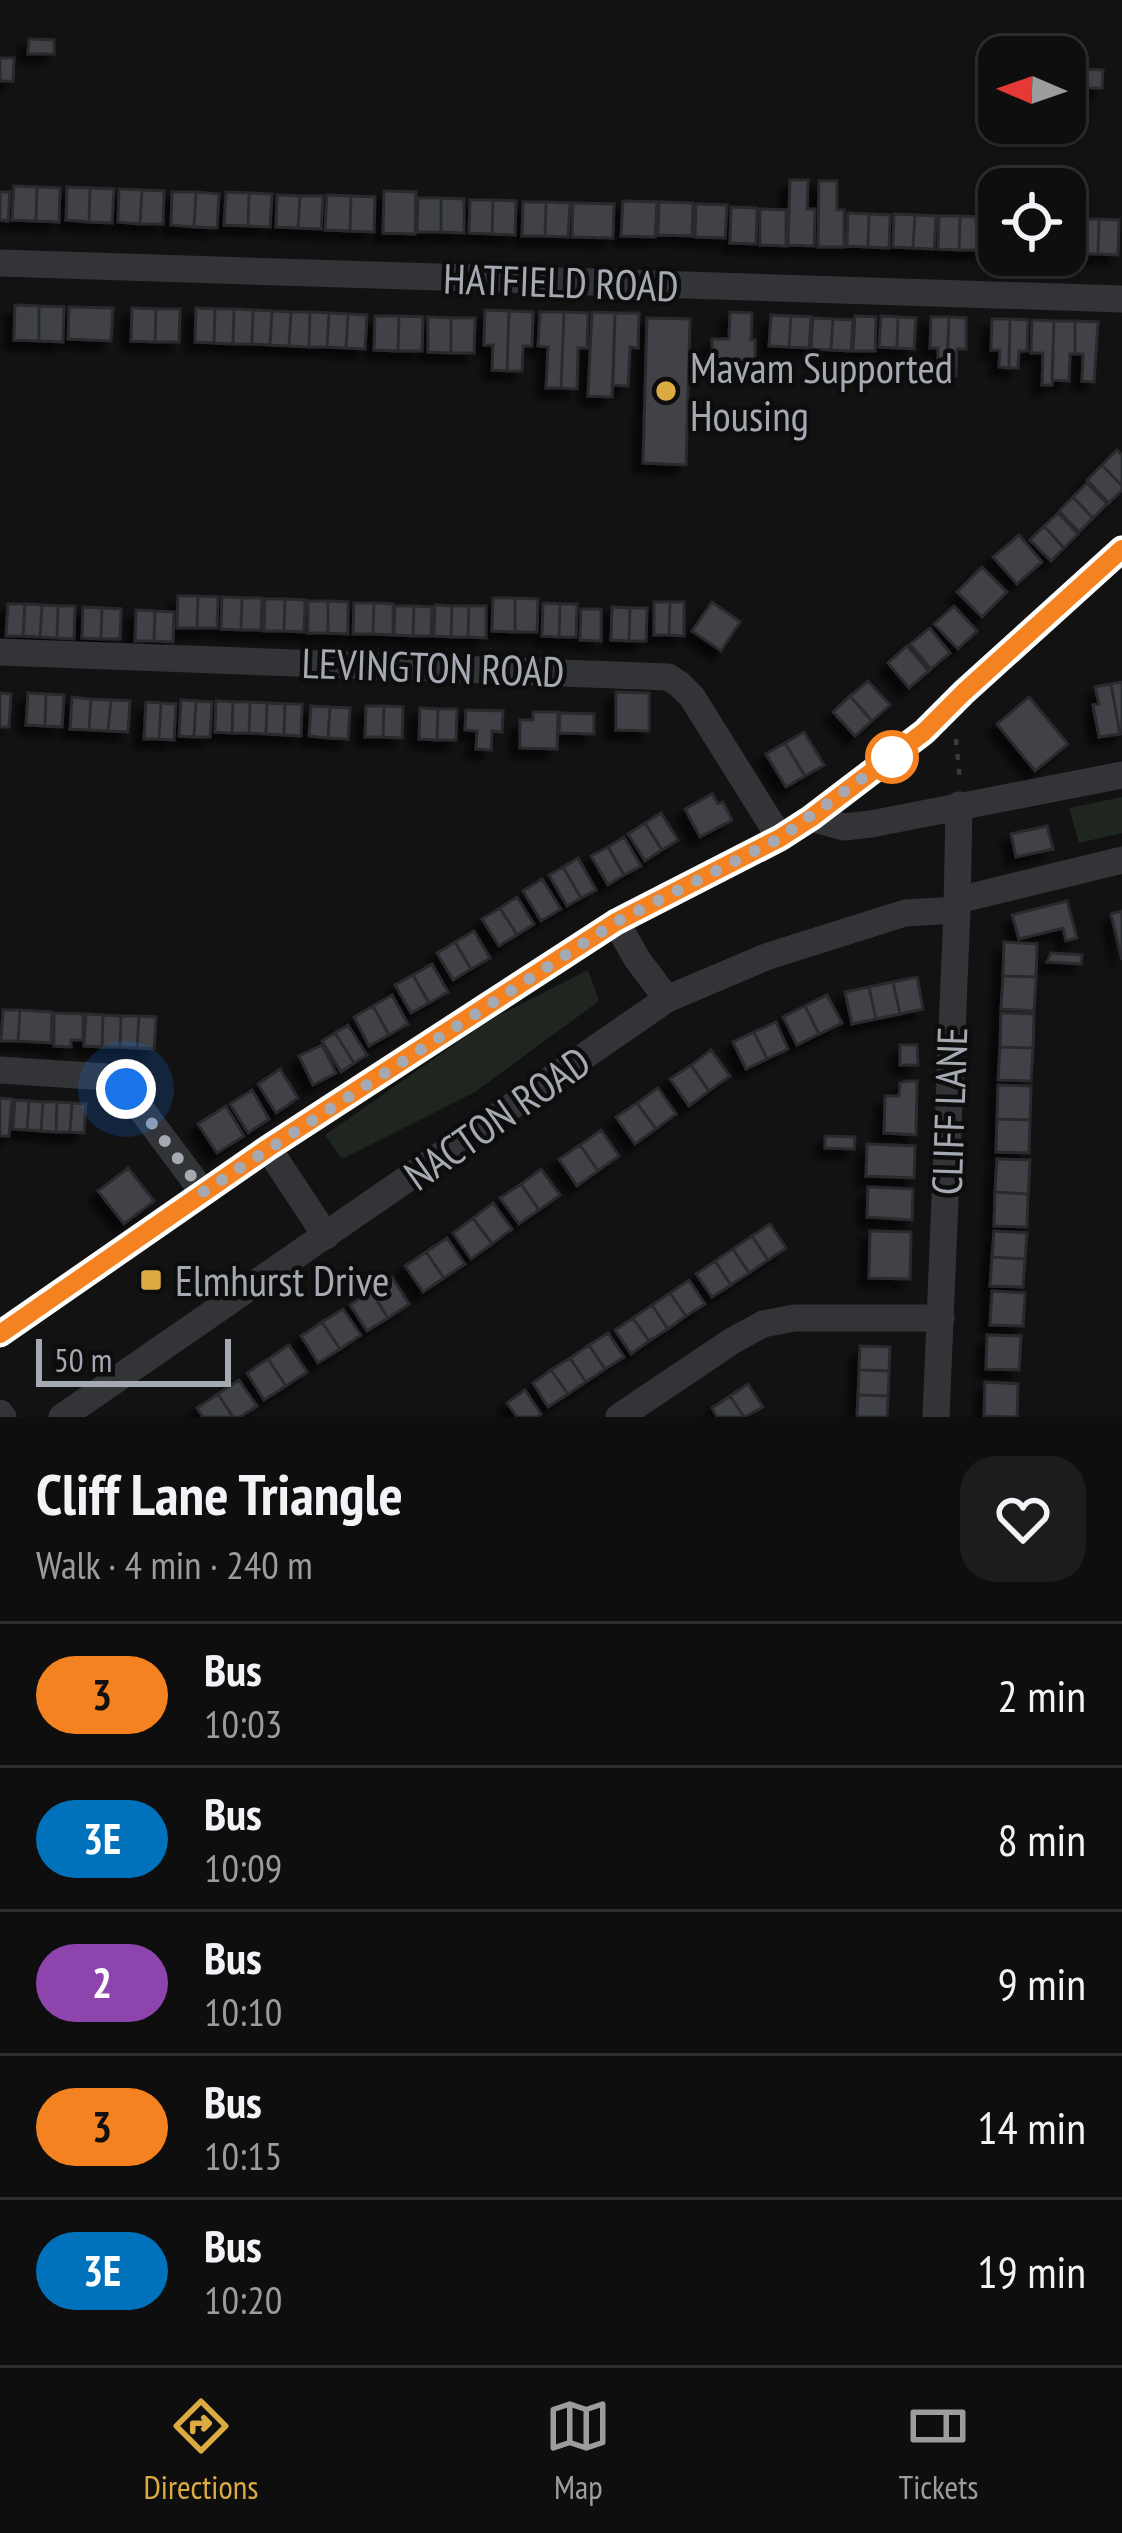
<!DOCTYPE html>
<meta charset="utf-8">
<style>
body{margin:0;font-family:"PT Sans Narrow",sans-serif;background:#1c1c1c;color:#f1f3f6;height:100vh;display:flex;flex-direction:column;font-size:45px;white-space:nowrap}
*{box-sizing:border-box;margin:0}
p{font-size:39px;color:#9b9c9e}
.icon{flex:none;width:66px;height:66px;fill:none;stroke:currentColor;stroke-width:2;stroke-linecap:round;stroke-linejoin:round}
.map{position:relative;height:1417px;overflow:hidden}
.drawer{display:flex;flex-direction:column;background:#0e0e0e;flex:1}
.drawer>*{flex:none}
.badge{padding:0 24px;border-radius:39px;font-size:42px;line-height:78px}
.needle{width:78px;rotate:272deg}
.buttons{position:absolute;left:978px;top:36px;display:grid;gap:24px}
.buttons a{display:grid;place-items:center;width:108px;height:108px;border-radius:24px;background:#0e0e0e;box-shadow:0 3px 9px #0004,0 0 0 3px #2e2e2e;font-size:60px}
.scale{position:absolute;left:36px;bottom:30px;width:195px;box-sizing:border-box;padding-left:12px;border:6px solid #a5a9b2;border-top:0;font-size:33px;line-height:42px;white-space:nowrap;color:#a5a9b2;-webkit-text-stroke:9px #0d0d0e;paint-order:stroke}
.you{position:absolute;width:60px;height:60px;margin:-30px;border:9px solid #fff;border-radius:50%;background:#1a73e8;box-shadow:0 0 0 18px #1a73e833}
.map>.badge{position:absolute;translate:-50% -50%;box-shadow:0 0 0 6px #fff}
.round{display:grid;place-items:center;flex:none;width:126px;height:126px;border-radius:36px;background:#1c1c1c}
.overview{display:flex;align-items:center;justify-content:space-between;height:204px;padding:0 36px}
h1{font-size:57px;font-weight:700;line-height:90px}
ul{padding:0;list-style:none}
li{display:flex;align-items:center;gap:36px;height:144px;padding:0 36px;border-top:3px solid #2e2e2e}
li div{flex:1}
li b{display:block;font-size:45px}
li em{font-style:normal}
li .badge{min-width:132px;font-weight:700;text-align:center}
.tab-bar{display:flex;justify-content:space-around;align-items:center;height:168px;border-top:3px solid #2e2e2e;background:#0e0e0e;font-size:33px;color:#9b9c9e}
.tab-bar a{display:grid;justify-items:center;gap:6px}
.tab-bar .selected{color:#dbab42}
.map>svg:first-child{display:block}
.green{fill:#1f251f}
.building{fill:#414246;stroke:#2c2c2f;stroke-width:3;filter:url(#shadow)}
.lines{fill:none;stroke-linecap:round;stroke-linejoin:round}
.path{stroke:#393b3e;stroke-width:4.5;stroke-dasharray:6 9;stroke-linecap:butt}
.minor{stroke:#333437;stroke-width:27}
.line-casing{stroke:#fff;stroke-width:27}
.line{stroke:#f58220;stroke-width:18}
.walk{stroke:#a5a9b2;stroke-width:12;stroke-dasharray:0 21.6}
.poi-dot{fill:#dbab42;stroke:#0d0d0e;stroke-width:4.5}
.stop-dot{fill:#fff;stroke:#f58220;stroke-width:6}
.labels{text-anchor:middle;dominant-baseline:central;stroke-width:9;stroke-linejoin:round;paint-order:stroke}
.street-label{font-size:42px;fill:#a5a9b2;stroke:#0d0d0e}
.poi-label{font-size:42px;fill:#a5a9b2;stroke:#0d0d0e;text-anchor:start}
</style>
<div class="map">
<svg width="1122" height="1417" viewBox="0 0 1122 1417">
<defs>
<filter id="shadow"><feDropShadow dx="-9" dy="9" stdDeviation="3" flood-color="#0009"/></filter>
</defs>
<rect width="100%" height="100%" fill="#121213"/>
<path class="green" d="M1122,797V833L1079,843L1069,808Z
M588,970L599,1001L475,1092L342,1159L325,1135L488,1021Z"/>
<path class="building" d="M29,39L54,40V54H28Z
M0,58H14L13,81H0Z
M1082,69L1103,70L1102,88H1081Z
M790,180H808L807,209H815L814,246L788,245Z
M819,181H837V210H844V247H818Z
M14,186L37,187L36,221L12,220Z
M37,187L60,188L59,222L36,221Z
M67,187L90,188L89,222L66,220Z
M90,188L114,189L112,223L89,222Z
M119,189L142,190L140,224L118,222Z
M142,190L164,191L163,224H140Z
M384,191L416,192L415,234L383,233Z
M0,192H10L8,221L0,220Z
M172,192H196L194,227L171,225Z
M196,192L219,194L217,228L194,227Z
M226,192L249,193L248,226L224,225Z
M249,193L272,194L270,227L248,226Z
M277,195L300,196L298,228L276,227Z
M327,195L351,196L350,231L325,230Z
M300,196H323L321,229L298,228Z
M351,196L375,197L374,232L350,231Z
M418,198H441V232H417Z
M441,198L464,199V233L441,232Z
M470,200H493L492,234L469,233Z
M493,200L516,201L515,235L492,234Z
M623,201L657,202L655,237L621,236Z
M523,202H546L545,236H522Z
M546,202L570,203L568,237L545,236Z
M659,202L693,203L692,236L658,235Z
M573,203L614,204L613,238L572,237Z
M696,204L727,205L725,238L695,237Z
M731,207L757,208L756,244L730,243Z
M760,209L786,210V246L760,245Z
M848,213L869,214L868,247L847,246Z
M869,214L890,215L889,248L868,247Z
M894,214L915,215L913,248L893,247Z
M915,215L936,216L934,249L913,248Z
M939,216H960L959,250L938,249Z
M960,216L980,217L979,250H959Z
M984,217L999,218V251L983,250Z
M1079,219H1099L1098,254H1078Z
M1099,219L1119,220L1118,255L1098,254Z
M1065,220L1075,221L1073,254L1065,253Z
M15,305L39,306V341L14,340Z
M39,306L64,307L63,342L39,341Z
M69,307L113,308L111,341L68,339Z
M132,308L156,309L155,342L131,341Z
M196,308L215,309L214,343L195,342Z
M156,309H180L179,342H155Z
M215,309H234L233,344L214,343Z
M234,309L253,310L252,344H233Z
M253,310L272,311L270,345L252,344Z
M485,310L509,311L507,371L492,370L493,345H484Z
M272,311L291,312L289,346L270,345Z
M509,311L533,312L532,346H523L522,371H507Z
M291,312H310L309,347L289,346Z
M310,312L329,313L327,347H309Z
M540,312H564L561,388H546L548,347L538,346Z
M564,312L588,313L587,348H578L577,389L561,388Z
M592,312L615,313L612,397L588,396Z
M730,312L752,313L751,340H755V363L732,362V368L712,367V339H729Z
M329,313L348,314L346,348L327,347Z
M615,313H639L638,348L630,347L628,386L613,385Z
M348,314L367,315L365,349L346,348Z
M771,315L791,316L789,347L769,346Z
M375,316H399L398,351L374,350Z
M399,316L423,317L422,351H398Z
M791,316L811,317L809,348L789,347Z
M855,316L876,317L875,351H853Z
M881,316L898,317L897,348L879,347Z
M428,317L451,318V353L428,352Z
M898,317L916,318L914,349L897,348Z
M931,317H949L947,366L938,365V348H930Z
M949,317L966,318V349H957L956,376L947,375Z
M451,318H475L474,353H451Z
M647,318L690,319L686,465L643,463Z
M813,318L833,319L831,350L811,349Z
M833,319L853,320L851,351L831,350Z
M992,319H1010L1009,368L999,367L1000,350H991Z
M1010,319L1028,320L1027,351H1019L1018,368H1009Z
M1032,320L1054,321L1052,385H1042L1043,353H1031Z
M1054,321H1075V354H1070L1069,381L1052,380Z
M1075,321L1098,322L1094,382L1082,381L1083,354H1075Z
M1117,450L1122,455V486L1102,465Z
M1102,465L1122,486V490L1109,503L1087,480Z
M1087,483L1107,504L1093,518L1073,497Z
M1073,497L1093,518L1079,532L1059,511Z
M1058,513L1078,534L1064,548L1044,526Z
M1044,526L1064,548L1051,561L1030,540Z
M1019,535L1042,562L1017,584L993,557Z
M982,567L1007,592L982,617L957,592Z
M178,596H198L197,628H177Z
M198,596L218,597L217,628H197Z
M222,597L242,598L241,630L221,629Z
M242,598H262L261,630H241Z
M493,598H515V632L492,631Z
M515,598L538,599L537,632H515Z
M265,599H285L284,631H264Z
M285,599L305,600L304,632L284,631Z
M308,601H328V633H308Z
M328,601L348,602V634L328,633Z
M654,602H670L669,635H654Z
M670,602H684V636L669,635Z
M712,602L740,622L721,651L692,631Z
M354,603H374L373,634H353Z
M374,603L393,604V635L373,634Z
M543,603L560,604L559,637L542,636Z
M8,604H25L23,636H6Z
M25,604L42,605L40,637L23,636Z
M560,604H577L576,637H559Z
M42,605L58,606L57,638L40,637Z
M435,605L452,606L451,637L434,636Z
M58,606H75L74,639L57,638Z
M395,606H414L413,636L394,635Z
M414,606L432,607L431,636H413Z
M452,606H469L468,637H451Z
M469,606H486V638L468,637Z
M954,606L977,631L958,649L934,624Z
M83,607L102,608L101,639L82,638Z
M612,607L630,608L629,641L611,640Z
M102,608L121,609L120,639H101Z
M630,608H647L646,641H629Z
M581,609H601V641L580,640Z
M136,610L155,611L154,641H135Z
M155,611L174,612L173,642L154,641Z
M930,628L950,653L931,669L910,644Z
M907,646L929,671L909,688L888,663Z
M868,681L890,705L872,721L850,696Z
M1122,682V733L1120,734L1111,684Z
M1111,684L1120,734L1099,737L1093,705L1099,704L1095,687Z
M616,692L649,693V731L616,730Z
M0,693L11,694L9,727H0Z
M28,693L46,694L45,726L26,725Z
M46,694L64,695L62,727L45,726Z
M850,696L872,721L855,736L833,712Z
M72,697L91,699L89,730L70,729Z
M1029,697L1068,744L1035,771L997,724Z
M91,699L111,700L108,731L89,730Z
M111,700L130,701L128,732L108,731Z
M181,700L196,701L194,737L179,736Z
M196,701L212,702L210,737H194Z
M216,701L233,702L232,733L215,732Z
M146,702L161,703L159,739H144Z
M233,702H250L249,733H232Z
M250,702L267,703L266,734L249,733Z
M161,703L176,704L174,740L159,739Z
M267,703L285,704L284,735L266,734Z
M285,704H302L301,736L284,735Z
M311,706L330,707L328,738L309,736Z
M366,706H384L383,737H365Z
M384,706L403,707L402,738L383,737Z
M330,707L350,708L348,739L328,738Z
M420,708L438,709L437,740L419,739Z
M438,709H457L456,740H437Z
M466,710L503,711L502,732L492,731L491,750L476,749L477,731L465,730Z
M533,712H558L557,749L520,748V720H533Z
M560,713L594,714V734L559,733Z
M804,732L824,765L805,776L785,743Z
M785,743L805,776L786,787L766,754Z
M712,794L718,804L723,802L732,820L700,837L685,809Z
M661,813L678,840L662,850L645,823Z
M645,823L662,850L645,861L628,834Z
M1047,826L1053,849L1016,857L1011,834Z
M624,837L641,866L624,875L608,847Z
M608,847L624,875L608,885L591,856Z
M578,858L596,890L581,898L563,867Z
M563,867L581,898L567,906L549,875Z
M542,879L561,909L541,921L523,891Z
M517,897L534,924L517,935L500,908Z
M1067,901L1077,938L1066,941L1063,928L1019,939L1012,915Z
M500,908L517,935L499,946L482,919Z
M1122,911V960L1111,914Z
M474,931L490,958L471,969L455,942Z
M455,942L471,969L453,980L437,953Z
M1004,942L1037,944L1036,977L1003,976Z
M1051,953L1082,955L1081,964L1047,962Z
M432,964L448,992L429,1003L413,975Z
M413,975L429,1003L411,1013L395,985Z
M1003,976L1036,977L1034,1011L1001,1009Z
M917,977L923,1009L900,1014L893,982Z
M893,982L900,1014L876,1019L869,987Z
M869,987L876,1019L852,1024L845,992Z
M392,995L408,1024L389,1035L373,1006Z
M827,995L842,1023L819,1034L805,1006Z
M373,1006L389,1035L369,1046L354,1017Z
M805,1006L819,1034L797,1045L783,1017Z
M3,1010H20L18,1041H1Z
M20,1010L52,1012L51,1043L18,1041Z
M54,1013L83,1014V1040H71V1047L54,1046Z
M1001,1013L1034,1014L1033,1048L1000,1047Z
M86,1014L103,1015L102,1047L84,1046Z
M103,1015L121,1016L120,1047H102Z
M121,1016H139L137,1048L120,1047Z
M139,1016L156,1017L154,1049L137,1048Z
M776,1022L788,1049L767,1059L754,1032Z
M348,1025L367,1055L354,1063L335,1033Z
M754,1032L767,1059L746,1069L733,1042Z
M335,1033L354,1063L341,1072L322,1041Z
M322,1045L336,1073L313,1085L299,1056Z
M900,1045H917L918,1065H900Z
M1000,1047L1033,1048L1031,1081L998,1080Z
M711,1050L730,1076L709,1091L691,1065Z
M691,1065L709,1091L689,1106L670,1079Z
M280,1069L298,1098L276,1113L258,1084Z
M907,1081H917L916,1135L884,1133L885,1096H899L900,1083Z
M998,1085L1031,1086L1030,1120L997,1119Z
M658,1088L676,1114L656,1129L637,1103Z
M252,1090L269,1119L248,1133L230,1104Z
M0,1098L12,1099L9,1136H0Z
M15,1100L29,1101L27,1130L13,1129Z
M29,1101L43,1102L41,1131L27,1130Z
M43,1102H57L56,1132L41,1131Z
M57,1102L72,1103L70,1132H56Z
M72,1103L86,1104L84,1133L70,1132Z
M637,1103L656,1129L635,1144L616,1117Z
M226,1106L244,1136L217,1153L198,1124Z
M997,1119L1030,1120L1029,1153L996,1152Z
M601,1130L619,1156L598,1171L580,1145Z
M825,1136L855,1137L854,1149L825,1148Z
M867,1144L915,1146L914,1178L866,1176Z
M580,1145L598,1171L577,1186L559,1159Z
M997,1159L1030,1160L1028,1194L995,1192Z
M128,1168L154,1201L124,1224L98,1191Z
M541,1169L560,1195L539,1210L521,1184Z
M521,1184L539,1210L519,1224L500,1198Z
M868,1187L913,1189L912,1220L867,1217Z
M995,1192L1028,1194L1027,1227L994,1226Z
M493,1203L512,1229L492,1244L473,1218Z
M473,1218L492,1244L471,1259L453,1233Z
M770,1224L786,1248L768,1260L752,1236Z
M870,1231L911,1232L910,1279L869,1278Z
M994,1231L1027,1233L1025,1259L992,1257Z
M752,1236L768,1260L749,1273L733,1249Z
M447,1238L465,1264L444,1278L426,1252Z
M733,1249L749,1273L731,1285L715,1261Z
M426,1252L444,1278L423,1292L405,1266Z
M992,1257L1025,1259L1023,1287L990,1286Z
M715,1261L731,1285L712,1297L696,1274Z
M392,1277L409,1304L388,1318L371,1291Z
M689,1280L705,1304L686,1316L670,1293Z
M371,1291L388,1318L367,1331L350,1305Z
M992,1291L1025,1293L1023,1326L990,1325Z
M670,1293L686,1316L668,1329L652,1305Z
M652,1305L668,1329L649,1341L633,1318Z
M343,1309L361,1335L340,1349L322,1322Z
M633,1318L649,1341L631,1354L615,1330Z
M322,1322L340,1349L318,1363L301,1336Z
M608,1333L624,1357L605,1369L589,1345Z
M987,1335L1021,1336L1019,1370L986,1369Z
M289,1345L307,1372L286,1386L268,1359Z
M589,1345L605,1369L586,1382L570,1358Z
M860,1346L890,1347L889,1371L859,1370Z
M570,1358L586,1382L568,1394L551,1370Z
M268,1359L286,1386L264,1400L247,1373Z
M551,1370L568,1394L548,1407L533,1383Z
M859,1370L889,1371L888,1396L858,1395Z
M239,1380L257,1406L240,1417H233L218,1394Z
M985,1382L1018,1384L1017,1417L984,1416Z
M748,1384L763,1407L744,1417L730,1396Z
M525,1390L541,1414L537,1417H517L507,1403Z
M218,1394L233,1417H203L197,1408Z
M858,1395L888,1396L887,1417H857Z
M730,1396L744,1417H717L712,1408Z"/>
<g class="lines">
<path class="path" d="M956,739L960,781"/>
<path class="minor" d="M0,263L1122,299
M0,652L668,677L679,684L692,697L780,838
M811,818L844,827L871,824L1122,775
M958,900L1122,860
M616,922L637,959L667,999
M0,1070L106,1077L126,1089L203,1192
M268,1148L326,1236
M0,1334L268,1148L616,922L780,838L811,818L924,732L964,692L1122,549
M0,1413L3,1417
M62,1417L667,999L766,957L905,913L957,910
M619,1417L732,1341L763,1324L794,1318H941
M936,1417L957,910L959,805"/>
</g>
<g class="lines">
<defs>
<path id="line" d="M0,1334L268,1148L616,922L780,838L811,818L924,732L964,692L1122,549"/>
</defs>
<use href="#line" class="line-casing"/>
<use href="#line" class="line"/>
<path class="walk" d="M126,1089L203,1192L616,922L780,838L892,757"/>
</g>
<g class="poi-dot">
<circle cx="666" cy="391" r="12"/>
<rect x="139" y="1268" width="24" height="24" rx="6"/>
</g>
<circle class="stop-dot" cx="892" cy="757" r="24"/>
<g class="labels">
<g class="street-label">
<text transform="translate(561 282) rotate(2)">HATFIELD ROAD</text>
<text transform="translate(433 667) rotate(2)">LEVINGTON ROAD</text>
<text transform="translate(949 1111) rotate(-88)">CLIFF LANE</text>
<text transform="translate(497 1118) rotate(-35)">NACTON ROAD</text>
</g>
<g class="poi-label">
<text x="690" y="367">Mavam Supported<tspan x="690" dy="48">Housing</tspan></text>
<text x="175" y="1280">Elmhurst Drive</text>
</g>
</g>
</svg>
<div class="buttons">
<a><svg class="needle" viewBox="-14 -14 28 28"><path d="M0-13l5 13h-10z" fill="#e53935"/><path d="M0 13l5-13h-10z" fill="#9b9c9e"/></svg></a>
<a><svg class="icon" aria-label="locate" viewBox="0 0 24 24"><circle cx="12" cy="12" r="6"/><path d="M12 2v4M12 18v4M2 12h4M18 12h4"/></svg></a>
</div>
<div class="scale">50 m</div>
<div class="you" style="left:126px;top:1089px"></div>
</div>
<section class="drawer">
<div class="overview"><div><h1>Cliff Lane Triangle</h1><p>Walk · 4 min · 240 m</p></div><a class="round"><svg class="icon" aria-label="heart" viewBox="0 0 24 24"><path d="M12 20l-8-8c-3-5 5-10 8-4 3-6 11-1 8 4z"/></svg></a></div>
<ul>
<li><span class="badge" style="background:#f58220;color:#111">3</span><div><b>Bus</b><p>10:03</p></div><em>2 min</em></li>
<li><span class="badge" style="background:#0072bc;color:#fff">3E</span><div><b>Bus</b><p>10:09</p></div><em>8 min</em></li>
<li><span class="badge" style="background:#8e44ad;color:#fff">2</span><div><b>Bus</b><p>10:10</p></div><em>9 min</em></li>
<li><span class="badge" style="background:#f58220;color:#111">3</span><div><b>Bus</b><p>10:15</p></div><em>14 min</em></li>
<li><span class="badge" style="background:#0072bc;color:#fff">3E</span><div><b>Bus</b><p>10:20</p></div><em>19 min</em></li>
</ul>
</section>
<nav class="tab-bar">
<a class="selected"><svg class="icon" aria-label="directions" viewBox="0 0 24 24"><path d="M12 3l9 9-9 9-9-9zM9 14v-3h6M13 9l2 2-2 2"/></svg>Directions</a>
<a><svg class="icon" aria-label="map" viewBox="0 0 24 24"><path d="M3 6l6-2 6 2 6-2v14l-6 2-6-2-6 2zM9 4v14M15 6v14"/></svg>Map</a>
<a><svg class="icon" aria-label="tickets" viewBox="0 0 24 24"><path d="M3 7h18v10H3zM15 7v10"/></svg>Tickets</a>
</nav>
